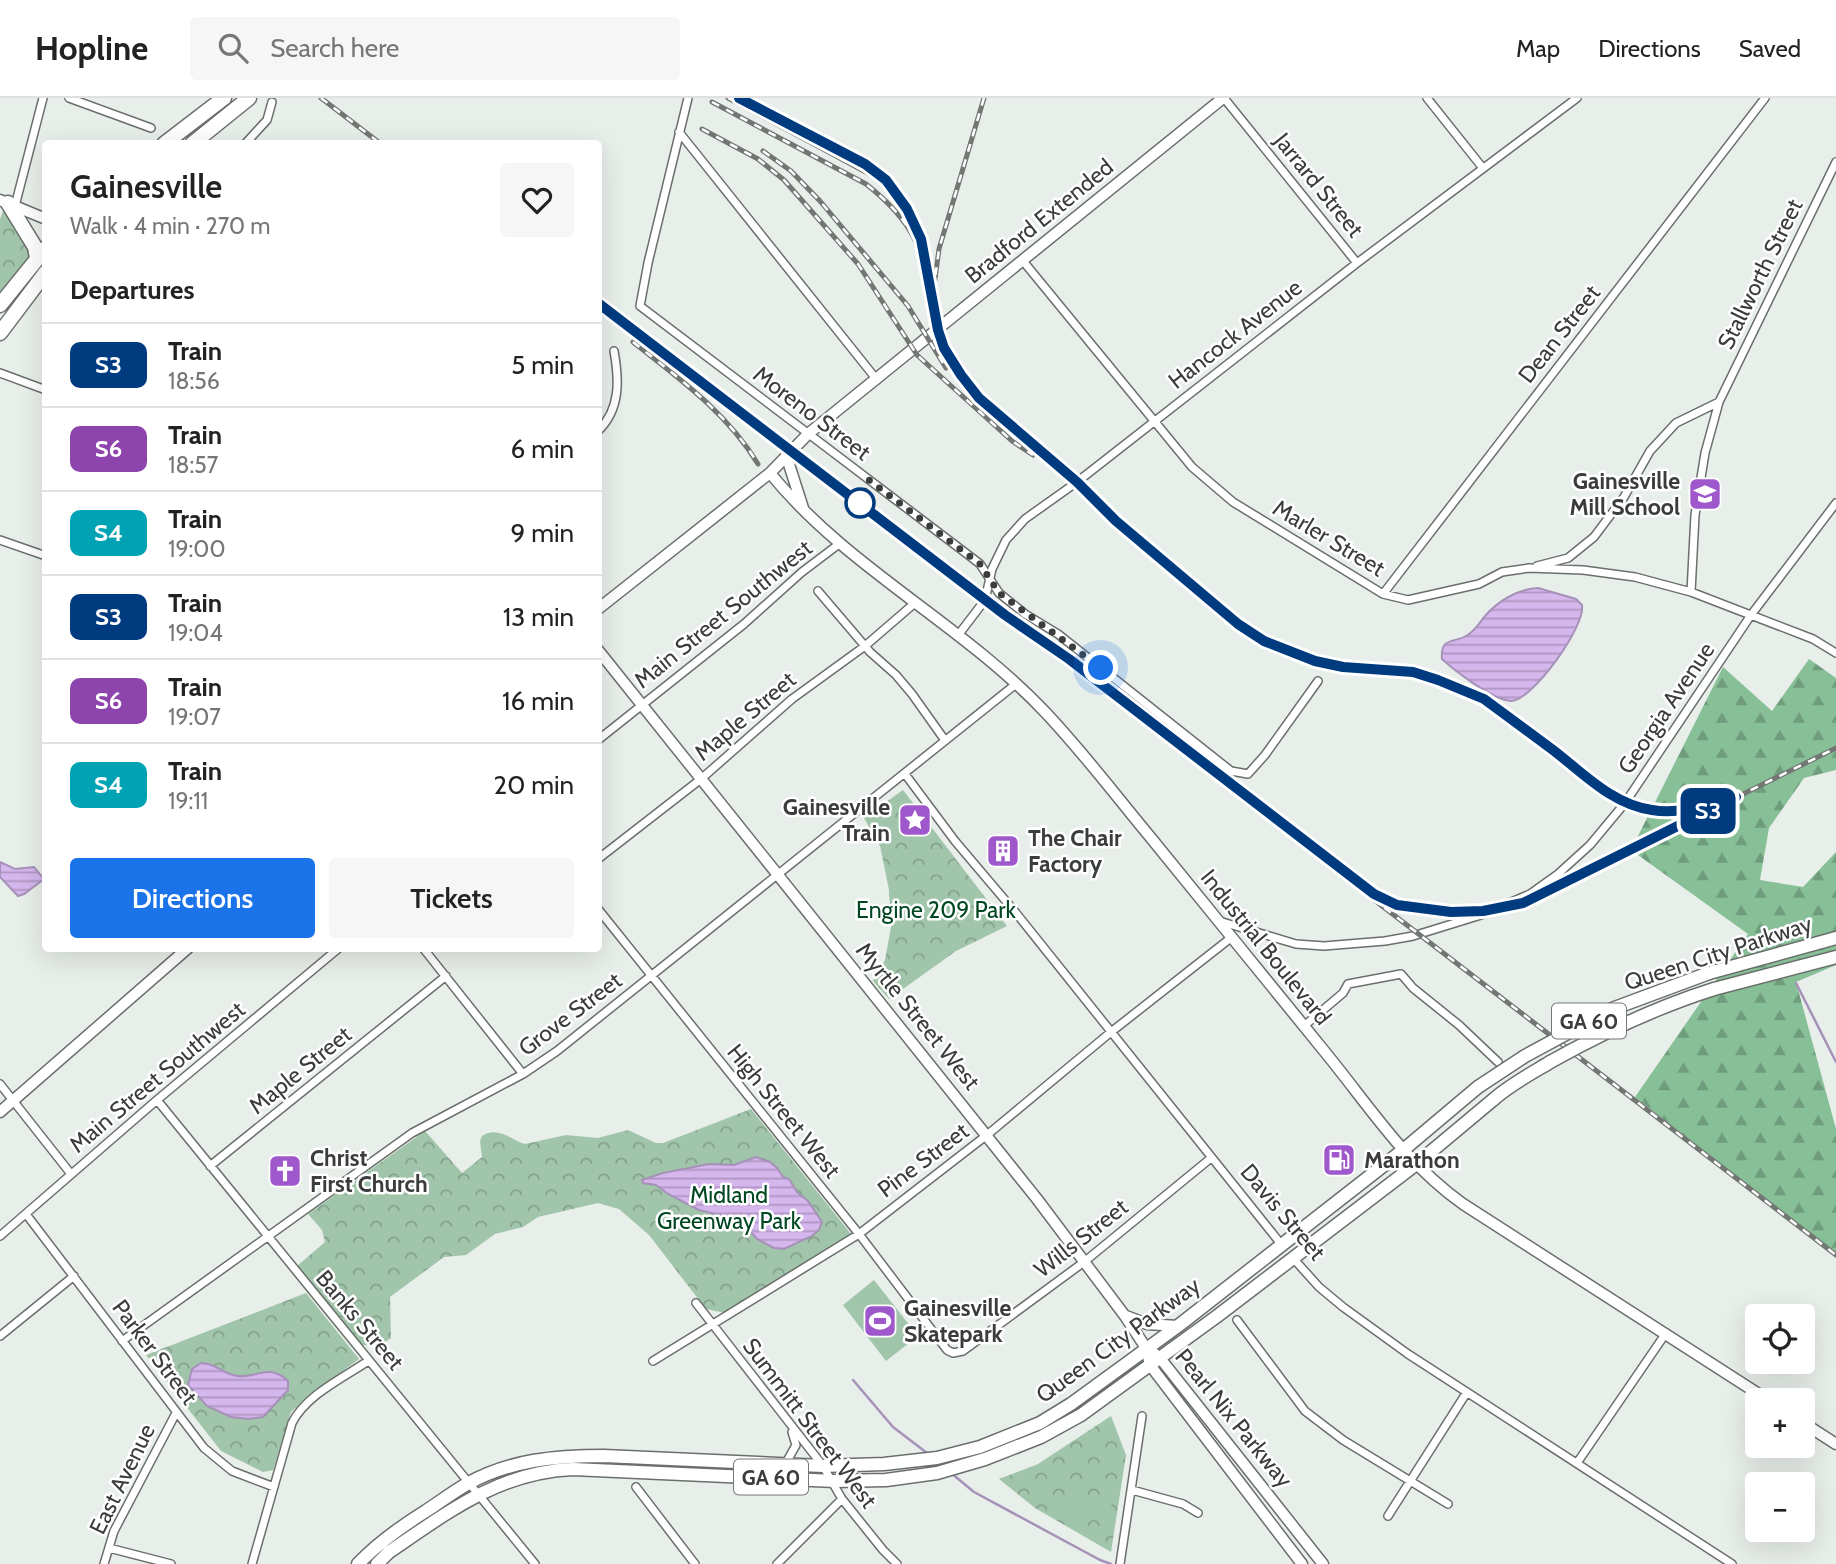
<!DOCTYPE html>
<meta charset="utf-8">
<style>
body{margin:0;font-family:Cabin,sans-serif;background:#f6f6f6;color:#222;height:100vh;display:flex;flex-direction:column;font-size:26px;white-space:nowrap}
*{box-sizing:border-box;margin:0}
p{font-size:23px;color:#767676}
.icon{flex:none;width:38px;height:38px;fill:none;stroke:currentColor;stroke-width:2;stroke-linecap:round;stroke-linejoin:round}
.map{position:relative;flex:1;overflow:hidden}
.drawer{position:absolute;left:42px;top:42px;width:560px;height:812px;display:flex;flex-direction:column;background:#fff;border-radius:7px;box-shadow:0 7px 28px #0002}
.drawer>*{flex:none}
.badge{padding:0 14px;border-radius:10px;font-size:24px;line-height:46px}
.tools{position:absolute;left:1745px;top:1206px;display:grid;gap:14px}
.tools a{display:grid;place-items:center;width:70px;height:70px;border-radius:7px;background:#fff;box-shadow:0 7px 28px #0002;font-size:35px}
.you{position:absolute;width:35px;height:35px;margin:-18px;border:5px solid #fff;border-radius:50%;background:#1a73e8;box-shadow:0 0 0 10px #1a73e833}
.map>.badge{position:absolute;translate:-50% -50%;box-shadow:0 0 0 4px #fff}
h2{padding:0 28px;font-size:26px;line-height:63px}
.round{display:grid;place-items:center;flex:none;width:74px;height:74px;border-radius:7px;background:#f6f6f6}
.summary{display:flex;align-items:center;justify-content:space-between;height:119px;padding:0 28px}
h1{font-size:33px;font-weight:600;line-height:52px}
.primary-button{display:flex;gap:14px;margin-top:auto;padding:14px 28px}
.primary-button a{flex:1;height:80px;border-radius:7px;background:#1a73e8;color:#fff;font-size:28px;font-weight:600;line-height:80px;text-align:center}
.primary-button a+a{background:#f6f6f6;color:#222}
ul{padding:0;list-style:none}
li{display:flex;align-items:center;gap:21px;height:84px;padding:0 28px;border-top:2px solid #e0e0e0}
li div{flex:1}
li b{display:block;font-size:26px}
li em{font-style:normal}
li .badge{min-width:77px;font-weight:700;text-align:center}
header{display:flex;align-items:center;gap:42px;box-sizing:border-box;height:98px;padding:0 35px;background:#fff;border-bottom:2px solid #e0e0e0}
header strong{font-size:33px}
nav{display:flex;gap:38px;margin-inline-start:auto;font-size:24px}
.search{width:490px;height:63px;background:#f6f6f6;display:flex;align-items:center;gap:18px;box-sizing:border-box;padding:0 24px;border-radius:7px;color:#767676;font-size:26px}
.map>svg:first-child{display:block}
.forest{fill:url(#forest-firs)}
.park{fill:url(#park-crowns)}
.pitch{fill:#a1c5aa}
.water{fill:url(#water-rules);stroke:#a692b8;stroke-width:2}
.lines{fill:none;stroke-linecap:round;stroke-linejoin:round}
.stream{stroke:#a692b8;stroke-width:2.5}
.street-casing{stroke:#6a6f6b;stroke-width:10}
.secondary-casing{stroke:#6a6f6b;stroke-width:13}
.primary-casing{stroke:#6a6f6b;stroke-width:15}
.highway-casing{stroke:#6a6f6b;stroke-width:17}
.street{stroke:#fff;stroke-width:7}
.secondary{stroke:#fff;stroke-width:10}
.primary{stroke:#fff;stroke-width:12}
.highway{stroke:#fff;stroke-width:14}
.rail-casing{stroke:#737774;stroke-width:5}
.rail{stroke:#fff;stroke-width:2.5;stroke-dasharray:8;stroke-linecap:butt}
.primary-bridge-casing{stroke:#6a6f6b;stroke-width:15;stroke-linecap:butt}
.primary-bridge{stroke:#fff;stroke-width:12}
.line-casing{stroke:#fff;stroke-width:16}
.line{stroke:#003b80;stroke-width:10}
.walk{stroke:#3a3d3b;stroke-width:7;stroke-dasharray:0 12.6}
.stop-dot{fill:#fff;stroke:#003b80;stroke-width:3.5}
.labels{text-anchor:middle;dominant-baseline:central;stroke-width:5;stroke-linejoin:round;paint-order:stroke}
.shield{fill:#fff;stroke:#757776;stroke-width:2}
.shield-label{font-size:21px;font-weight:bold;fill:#3a3d3b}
.street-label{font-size:23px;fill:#3a3d3b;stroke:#fff}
.poi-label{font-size:23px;font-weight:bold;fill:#3a3d3b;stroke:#fff;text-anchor:start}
.park-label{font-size:23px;fill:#004722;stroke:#fff}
</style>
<header>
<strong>Hopline</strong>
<div class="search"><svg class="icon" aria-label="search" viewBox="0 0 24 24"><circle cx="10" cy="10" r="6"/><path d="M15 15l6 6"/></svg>Search here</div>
<nav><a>Map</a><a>Directions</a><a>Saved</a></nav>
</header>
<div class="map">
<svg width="1836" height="1466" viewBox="0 0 1836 1466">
<defs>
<pattern id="forest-firs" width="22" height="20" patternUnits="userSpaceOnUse" patternTransform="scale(1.75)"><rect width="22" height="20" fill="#87bf97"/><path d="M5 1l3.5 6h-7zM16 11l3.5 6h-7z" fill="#6f9c7c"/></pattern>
<pattern id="park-crowns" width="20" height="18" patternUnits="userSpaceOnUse" patternTransform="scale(1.75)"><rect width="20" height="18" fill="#a1c5aa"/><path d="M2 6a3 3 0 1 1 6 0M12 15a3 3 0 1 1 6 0" fill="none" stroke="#84a18c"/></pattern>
<pattern id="water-rules" width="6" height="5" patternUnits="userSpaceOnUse" patternTransform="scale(1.75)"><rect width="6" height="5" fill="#d5b6ed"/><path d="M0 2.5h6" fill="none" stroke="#ae95c1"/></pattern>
</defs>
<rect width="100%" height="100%" fill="#e8eee9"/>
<path class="forest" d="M1809,561L1836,580V672L1804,680L1769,730L1760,782L1803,789L1836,754V867L1796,884L1836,1031V1157L1635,999L1748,836L1631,752L1723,569L1772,613Z"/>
<path class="park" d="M3,113H6L29,145L31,158L0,200V121Z
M903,692L1007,828L956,853L889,901L873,883L885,862L891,829L889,792L880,748L864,720Z
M751,1011L851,1136L725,1215L706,1211L649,1137L619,1111L598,1105L538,1119L523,1129L495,1136L466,1157L444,1159L390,1199L391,1240L379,1248L362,1247L297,1168L325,1144L322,1132L308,1116L425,1033L462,1075L482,1059L480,1043L482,1038C498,1028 510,1041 525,1046L566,1037L598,1040L628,1032L656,1045H663Z
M306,1195L359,1261L304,1302L291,1314L273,1372L263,1374L221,1353L146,1257Z
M1111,1318L1126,1357L1111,1454L1035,1410L999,1381L1038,1366Z"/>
<path class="pitch" d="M874,1182L918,1238L886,1263L843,1207Z
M1072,1394L1112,1403L1109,1424L1069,1417Z"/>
<path class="water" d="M1538,490L1576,501L1582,507C1586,528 1532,603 1511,603C1493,602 1455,573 1442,561C1440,539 1454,545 1466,538C1474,534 1480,524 1485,518C1498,503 1518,491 1538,490Z
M0,764L15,771L34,769L44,781L24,796L18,798L0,779Z
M756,1059L770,1064L777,1070L783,1079L789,1081L797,1094L808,1103L822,1124L819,1132L812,1138L784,1151L774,1150L757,1141L740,1122L699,1112L668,1096L656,1087L643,1085L642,1082L663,1075L709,1066L734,1067Z
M201,1265C215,1265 221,1274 233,1277C255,1283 267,1263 288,1283V1292L263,1319L249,1321L231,1319L207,1308L188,1287L192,1271Z"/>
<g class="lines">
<path class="stream" d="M1796,885L1836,964
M853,1282L893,1329L927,1355
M951,1375L974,1394L1100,1462L1111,1466"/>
<defs>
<path id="street" d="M69,0L151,30
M688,0L648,165L640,208L644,211L971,459L980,466L999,495L1025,516L1058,536L1231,673L1248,676L1265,657L1318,583
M1224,0L1357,165
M1427,0L1482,69
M679,34L877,282
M245,46L267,22L272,4
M15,108L43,0
M1023,163L1192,369L1233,404L1383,496L1408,502L1479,486L1502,474L1529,470L1583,472L1635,479L1691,494L1813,541L1836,555
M0,275L46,292
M598,333C621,311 619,281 614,253
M0,442L46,458
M1537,468L1568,460L1594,439L1624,399L1650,353L1676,325L1719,304L1836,64
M818,493L870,554L896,577L912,596L944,641
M1691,494L1695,417L1705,355L1719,304
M1383,496L1765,0
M959,536L985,502L992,471L1006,442L1025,421L1077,384L1357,165L1577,0
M598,642L744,526L802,474L839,446
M905,676L955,743L1016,815L1281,1146
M598,761L701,681L792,601L865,548L916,504
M598,811L859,1136L947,1252L953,1255L963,1253L1084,1164L1211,1060
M1219,823L1296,846L1324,848L1385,843L1413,838L1481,817L1530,796L1558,776L1590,747L1625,705L1751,517L1836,405
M423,850L523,976
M1304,928L1343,895L1348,886L1401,876L1413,890L1459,927L1498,964
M0,986L71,1076
M157,1002L535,1466
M210,1068L446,878
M26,1116L204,1350L232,1373L274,1389
M0,1138L157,1002L339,850
M1292,1159L1319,1189L1343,1209L1408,1256L1732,1466
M696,1205L823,1368L842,1401L883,1452L897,1466
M1237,1222L1305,1313L1343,1342L1448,1406
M0,1238L74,1178
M122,1243L412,1035L523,976L557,953L1016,586
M653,1263L859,1136L987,1037L1111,934L1232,839
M786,1365L796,1347L792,1334
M1577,1365L1666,1235
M636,1389L695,1466
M1132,1392L1183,1406L1198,1415
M1388,1418L1467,1294
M109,1450L171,1466
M104,1466L114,1433L176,1315
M252,1466L292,1325C306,1297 343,1280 368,1263
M777,1466L842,1401
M1120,1466L1142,1318"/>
<path id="secondary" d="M0,102L46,121
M786,357L803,410
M770,375C847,470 961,525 1045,614C1083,654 1116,698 1151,740C1209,811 1267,883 1325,954C1370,1009 1404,1064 1463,1106L1768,1302
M598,511L770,375L808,336L1223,0
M598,552L1037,1101L1125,1218L1146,1250L1150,1267L1302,1466
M0,1014L188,850
M1126,1218L1147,1226L1178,1228
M1154,1255L1160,1260L1323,1466
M1802,1324L1836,1346"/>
<path id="primary" d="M1709,875L1836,840
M1714,891L1836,859
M358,1466C378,1445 402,1428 426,1413C440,1404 453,1394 467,1386C510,1362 555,1358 604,1358L823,1368L884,1366L937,1360L980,1349L1040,1325L1071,1306L1178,1228L1402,1053L1478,989
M377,1466L389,1454C448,1414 499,1374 573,1371L835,1383L886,1382L937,1375L985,1361L1041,1339L1081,1317L1216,1219L1415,1067L1494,1001"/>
<path id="highway" d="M164,46L224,0
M192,46L249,0
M8,105L35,149L37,160
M0,207L46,150
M0,235L46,174"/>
</defs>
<use href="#street" class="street-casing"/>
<use href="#secondary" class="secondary-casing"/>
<use href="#primary" class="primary-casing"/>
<use href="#highway" class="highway-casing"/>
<use href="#street" class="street"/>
<use href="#secondary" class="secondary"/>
<use href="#primary" class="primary"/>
<use href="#highway" class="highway"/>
<defs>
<path id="rail" d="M321,0L381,46
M728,0L875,79L893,94L905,109
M984,0L939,151L933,196L935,223L944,250L961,277L980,300L1077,384L1116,423L1238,525L1264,543L1296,557L1328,566L1413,574L1438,582L1484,601C1507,618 1530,635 1553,652C1583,675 1613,707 1652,712C1681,717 1709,706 1736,699
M712,4L866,86C905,117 921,142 930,190
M702,31L758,61L784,82L858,166L917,257L1012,343L1033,357
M763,53L791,73L820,103L893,190L908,208L946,270
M598,205L1836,1157
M633,244C680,281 727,315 758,366
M1380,799C1425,821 1475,815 1523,805L1836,650"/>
</defs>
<use href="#rail" class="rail-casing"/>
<use href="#rail" class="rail"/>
<defs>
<path id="primary-bridge" d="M1478,989L1525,958L1612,911L1709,875
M1494,1001C1511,986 1532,975 1552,963C1604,934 1657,909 1714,891"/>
</defs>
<use href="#primary-bridge" class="primary-bridge-casing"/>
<use href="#primary-bridge" class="primary-bridge"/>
</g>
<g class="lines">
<defs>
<path id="line" d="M598,205L1005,517L1069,561L1374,796L1397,807L1451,814L1483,813L1523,805L1736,699C1709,706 1681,717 1652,712C1613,707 1583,675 1553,652C1530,635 1507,618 1484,601L1438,582L1413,574L1343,569L1315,563L1264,543L1238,526L1116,423L1077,384L979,300L961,277L944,250L938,232L921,141L907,111L886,82L865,66L739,0"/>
</defs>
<use href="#line" class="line-casing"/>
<use href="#line" class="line"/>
<path class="walk" d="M860,405L869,382L980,466L999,495L1101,570"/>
</g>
<defs>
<symbol id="school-square" viewBox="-11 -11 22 22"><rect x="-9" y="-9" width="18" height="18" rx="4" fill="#9f58cc" stroke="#fff"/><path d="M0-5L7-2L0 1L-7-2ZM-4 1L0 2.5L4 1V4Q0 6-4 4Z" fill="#fff"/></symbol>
<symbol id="sight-square" viewBox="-11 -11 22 22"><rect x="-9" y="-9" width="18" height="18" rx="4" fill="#9f58cc" stroke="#fff"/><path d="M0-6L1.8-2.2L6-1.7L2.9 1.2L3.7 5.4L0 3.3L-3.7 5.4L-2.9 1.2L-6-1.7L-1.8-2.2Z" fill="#fff"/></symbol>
<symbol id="building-square" viewBox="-11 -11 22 22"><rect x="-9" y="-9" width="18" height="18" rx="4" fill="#9f58cc" stroke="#fff"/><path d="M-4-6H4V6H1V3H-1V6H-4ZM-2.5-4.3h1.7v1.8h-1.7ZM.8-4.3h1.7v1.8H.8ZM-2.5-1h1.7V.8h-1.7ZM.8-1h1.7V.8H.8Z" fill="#fff"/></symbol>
<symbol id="fuel-square" viewBox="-11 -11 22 22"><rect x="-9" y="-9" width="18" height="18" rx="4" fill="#9f58cc" stroke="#fff"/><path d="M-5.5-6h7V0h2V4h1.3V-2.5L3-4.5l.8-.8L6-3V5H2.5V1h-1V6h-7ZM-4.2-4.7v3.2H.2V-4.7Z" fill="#fff"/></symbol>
<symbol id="church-square" viewBox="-11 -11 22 22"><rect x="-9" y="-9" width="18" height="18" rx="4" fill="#9f58cc" stroke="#fff"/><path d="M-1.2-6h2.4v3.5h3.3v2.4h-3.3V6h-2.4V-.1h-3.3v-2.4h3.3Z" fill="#fff"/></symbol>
<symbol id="stadium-square" viewBox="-11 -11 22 22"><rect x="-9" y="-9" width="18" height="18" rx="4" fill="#9f58cc" stroke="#fff"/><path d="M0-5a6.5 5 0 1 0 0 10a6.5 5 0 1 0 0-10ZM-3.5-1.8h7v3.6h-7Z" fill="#fff"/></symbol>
</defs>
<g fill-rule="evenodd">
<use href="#school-square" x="1686" y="377" width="38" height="38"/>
<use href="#sight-square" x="896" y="703" width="38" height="38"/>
<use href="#building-square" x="984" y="734" width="38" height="38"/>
<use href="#fuel-square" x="1320" y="1043" width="38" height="38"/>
<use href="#church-square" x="266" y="1054" width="38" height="38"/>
<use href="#stadium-square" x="861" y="1204" width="38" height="38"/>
</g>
<circle class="stop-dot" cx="860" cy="405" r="14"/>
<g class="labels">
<g class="shield">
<rect x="1552" y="905.5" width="74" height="35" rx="5"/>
<rect x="734" y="1361.5" width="74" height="35" rx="5"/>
</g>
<g class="shield-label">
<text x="1589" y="923">GA 60</text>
<text x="771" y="1379">GA 60</text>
</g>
<g class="street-label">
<text transform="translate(1319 87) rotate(51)">Jarrard Street</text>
<text transform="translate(1039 123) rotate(-39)">Bradford Extended</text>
<text transform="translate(1760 176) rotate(-64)">Stallworth Street</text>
<text transform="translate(1235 236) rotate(-38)">Hancock Avenue</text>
<text transform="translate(1559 236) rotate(-52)">Dean Street</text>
<text transform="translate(812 315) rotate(37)">Moreno Street</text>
<text transform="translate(1329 440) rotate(31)">Marler Street</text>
<text transform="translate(723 516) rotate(-39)">Main Street Southwest</text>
<text transform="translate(1666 610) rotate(-56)">Georgia Avenue</text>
<text transform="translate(745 618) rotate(-40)">Maple Street</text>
<text transform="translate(1266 849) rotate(51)">Industrial Boulevard</text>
<text transform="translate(1718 855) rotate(-18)">Queen City Parkway</text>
<text transform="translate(570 916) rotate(-37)">Grove Street</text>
<text transform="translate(918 918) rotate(51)">Myrtle Street West</text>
<text transform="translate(300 972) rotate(-39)">Maple Street</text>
<text transform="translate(157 979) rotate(-40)">Main Street Southwest</text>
<text transform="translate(784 1013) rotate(51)">High Street West</text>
<text transform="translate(923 1062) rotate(-37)">Pine Street</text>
<text transform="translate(1283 1114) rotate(50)">Davis Street</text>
<text transform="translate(1081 1140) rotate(-38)">Wills Street</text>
<text transform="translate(360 1222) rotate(50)">Banks Street</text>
<text transform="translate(1118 1242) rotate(-36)">Queen City Parkway</text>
<text transform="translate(155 1254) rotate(53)">Parker Street</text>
<text transform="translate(1234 1320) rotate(51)">Pearl Nix Parkway</text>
<text transform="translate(810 1325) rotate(53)">Summitt Street West</text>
<text transform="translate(122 1381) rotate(-64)">East Avenue</text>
</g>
<g class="poi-label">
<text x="1680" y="383" text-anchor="end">Gainesville<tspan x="1680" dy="26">Mill School</tspan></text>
<text x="890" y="709" text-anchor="end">Gainesville<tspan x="890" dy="26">Train</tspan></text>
<text x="1028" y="740">The Chair<tspan x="1028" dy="26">Factory</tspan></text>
<text x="310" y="1060">Christ<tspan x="310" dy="26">First Church</tspan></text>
<text x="1364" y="1062">Marathon</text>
<text x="904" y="1210">Gainesville<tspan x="904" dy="26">Skatepark</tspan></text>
</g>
<g class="park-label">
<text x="936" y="812">Engine 209 Park</text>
<text x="729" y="1097">Midland<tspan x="729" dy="26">Greenway Park</tspan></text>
</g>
</g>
</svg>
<div class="tools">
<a><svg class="icon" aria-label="locate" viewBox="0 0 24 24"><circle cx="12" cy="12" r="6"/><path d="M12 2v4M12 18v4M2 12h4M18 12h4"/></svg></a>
<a>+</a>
<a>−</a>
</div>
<div class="you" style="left:1101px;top:570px"></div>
<b class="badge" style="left:1708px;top:713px;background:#003b80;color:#fff">S3</b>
<section class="drawer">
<div class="summary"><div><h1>Gainesville</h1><p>Walk · 4 min · 270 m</p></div><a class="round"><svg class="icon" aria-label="heart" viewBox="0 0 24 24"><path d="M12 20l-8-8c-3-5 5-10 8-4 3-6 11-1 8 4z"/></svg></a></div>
<h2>Departures</h2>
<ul>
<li><span class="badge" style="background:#003b80;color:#fff">S3</span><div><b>Train</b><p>18:56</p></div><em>5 min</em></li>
<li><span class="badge" style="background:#8e44ad;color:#fff">S6</span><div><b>Train</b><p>18:57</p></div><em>6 min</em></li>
<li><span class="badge" style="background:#00a3b4;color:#fff">S4</span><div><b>Train</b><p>19:00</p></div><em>9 min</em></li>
<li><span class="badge" style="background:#003b80;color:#fff">S3</span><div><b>Train</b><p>19:04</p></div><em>13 min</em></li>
<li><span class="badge" style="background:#8e44ad;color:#fff">S6</span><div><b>Train</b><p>19:07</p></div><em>16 min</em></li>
<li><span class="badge" style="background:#00a3b4;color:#fff">S4</span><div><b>Train</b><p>19:11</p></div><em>20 min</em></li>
</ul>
<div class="primary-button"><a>Directions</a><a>Tickets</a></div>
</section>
</div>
